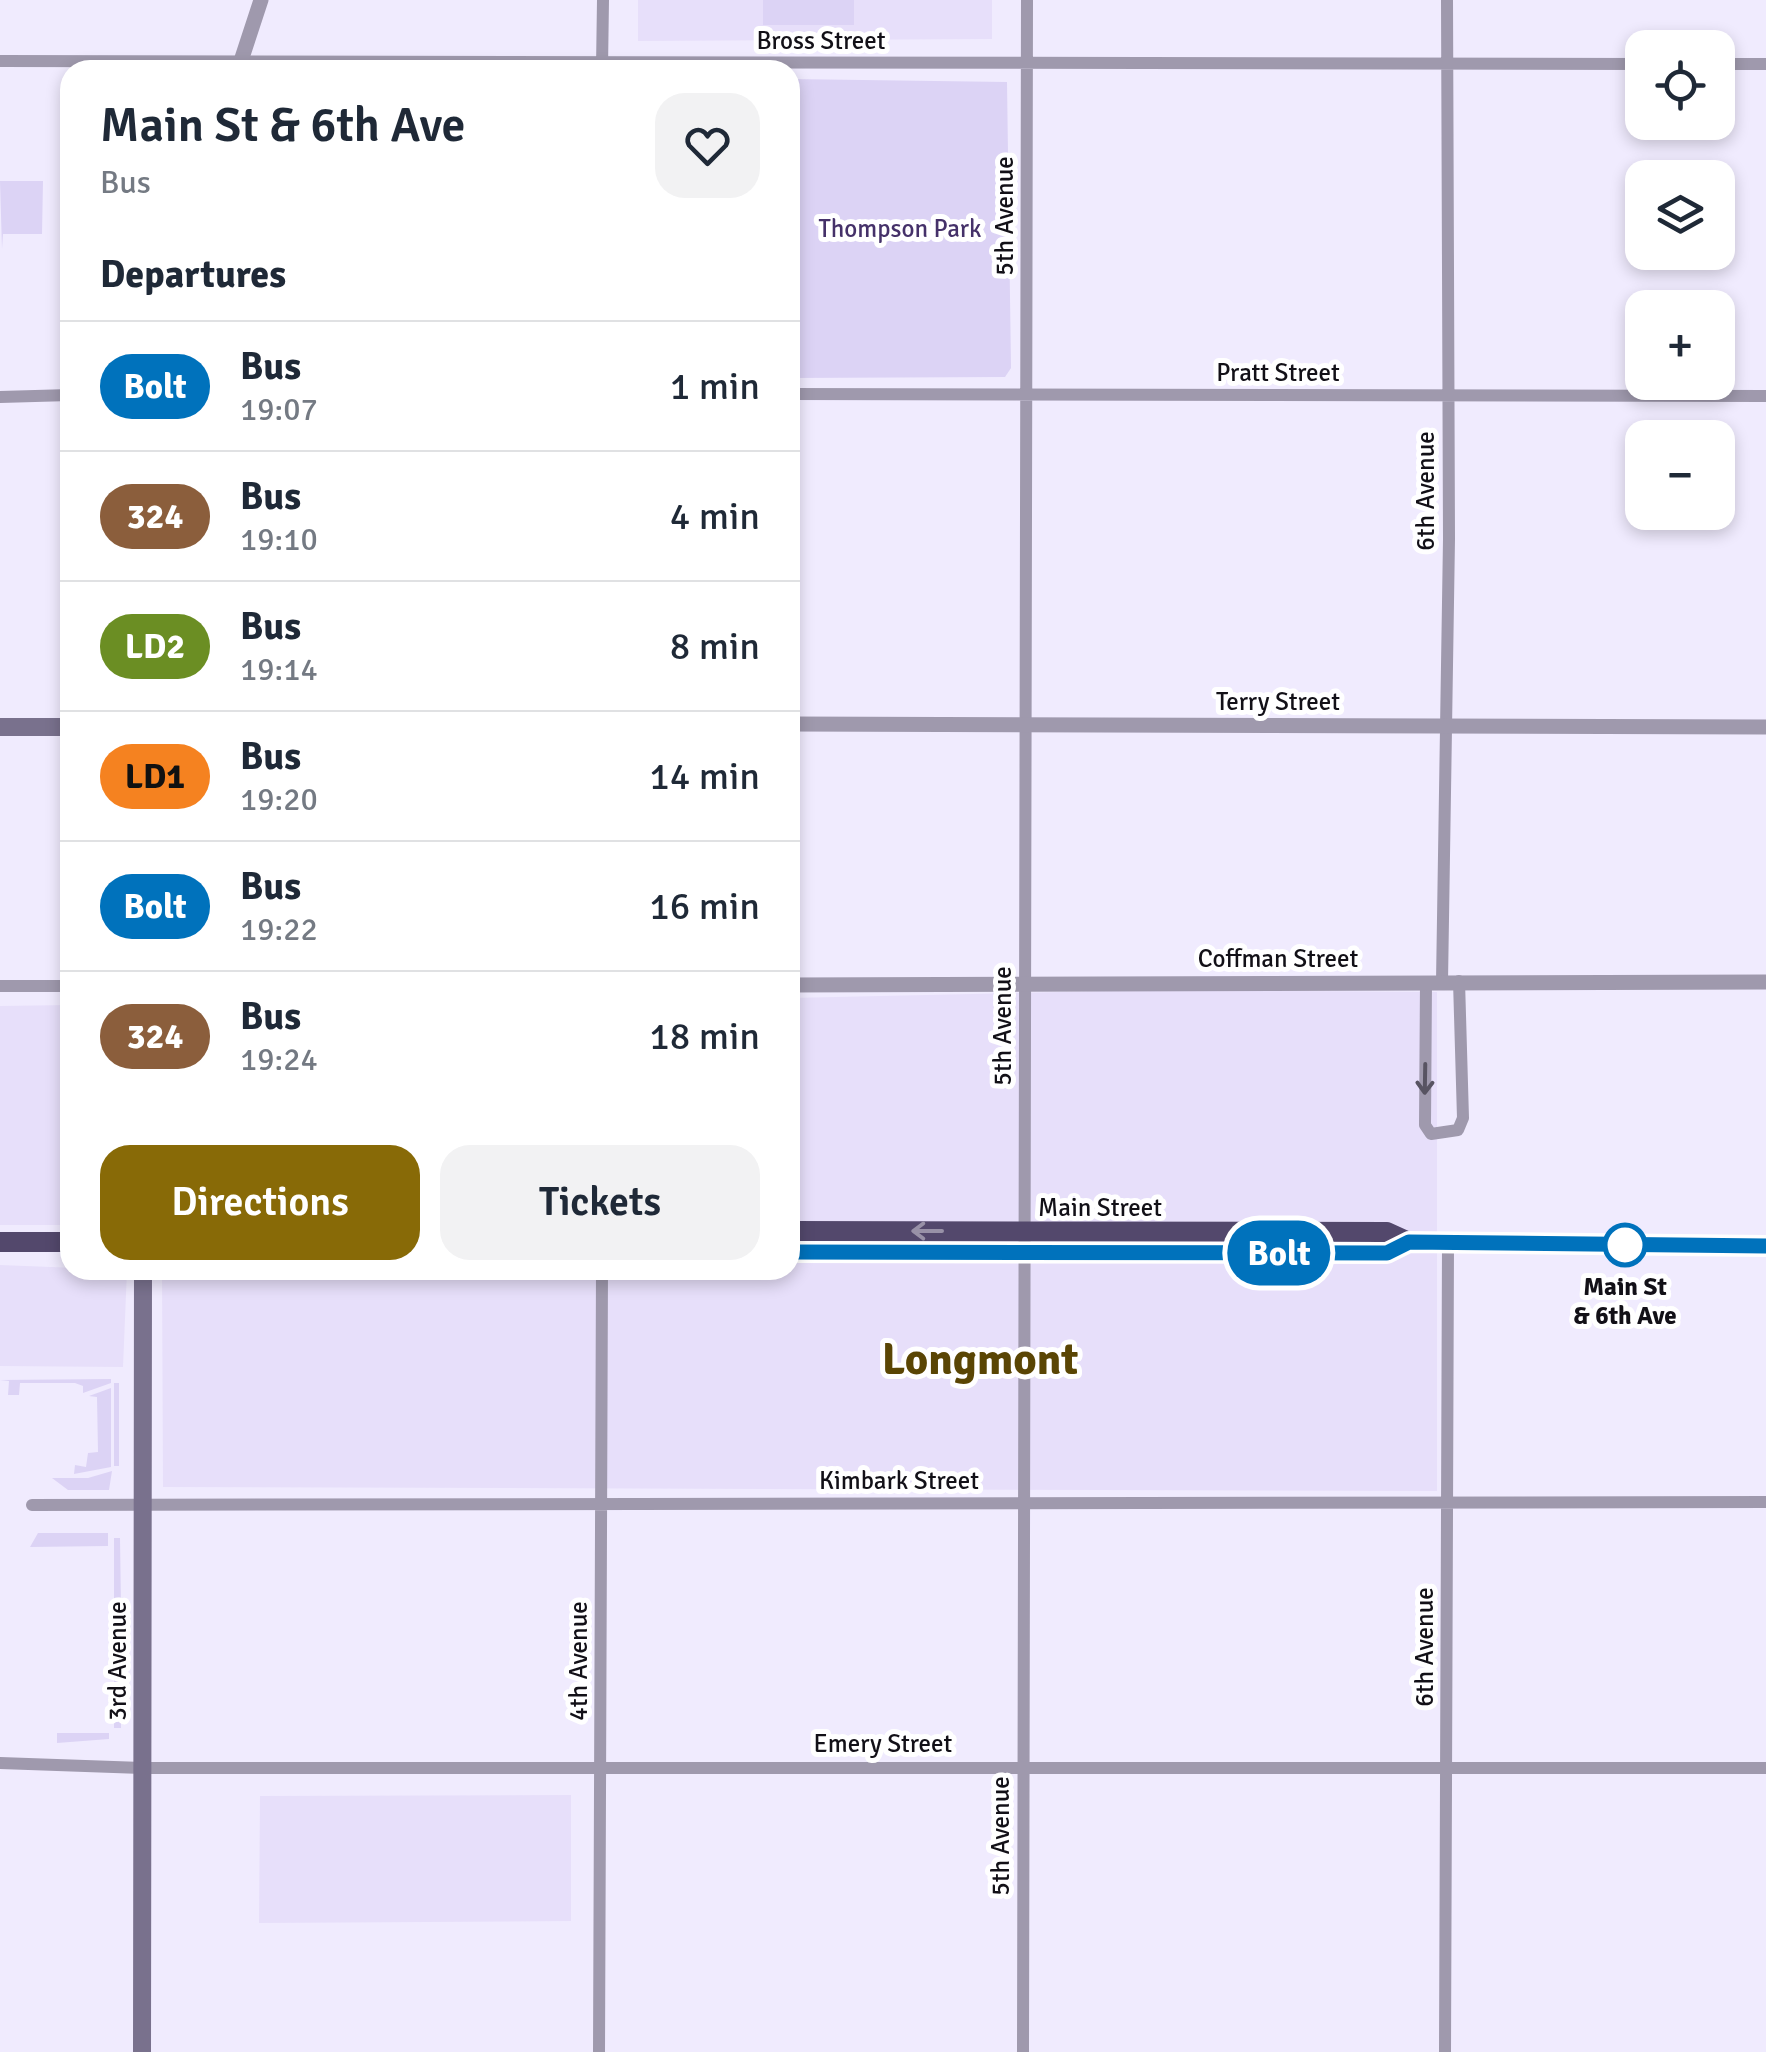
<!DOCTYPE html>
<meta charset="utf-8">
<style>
body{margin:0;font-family:Signika,sans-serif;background:#f2f2f3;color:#1f2937;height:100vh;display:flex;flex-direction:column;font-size:38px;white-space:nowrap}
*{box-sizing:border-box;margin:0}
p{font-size:32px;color:#747a83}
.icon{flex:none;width:55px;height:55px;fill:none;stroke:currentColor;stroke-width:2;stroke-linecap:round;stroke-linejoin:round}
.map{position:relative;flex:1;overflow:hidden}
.sheet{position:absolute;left:60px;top:60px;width:740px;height:1220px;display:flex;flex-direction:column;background:#fff;border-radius:30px;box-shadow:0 5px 15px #0003}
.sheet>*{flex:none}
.badge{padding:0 20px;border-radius:32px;font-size:35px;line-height:65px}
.buttons{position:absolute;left:1625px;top:30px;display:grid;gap:20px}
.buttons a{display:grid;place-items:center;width:110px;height:110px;border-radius:20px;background:#fff;box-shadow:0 5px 15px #0003;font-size:50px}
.map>.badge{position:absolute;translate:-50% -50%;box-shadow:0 0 0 5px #fff}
h2{padding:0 40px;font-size:38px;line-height:90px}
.round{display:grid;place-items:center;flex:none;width:105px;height:105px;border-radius:30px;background:#f2f2f3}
.head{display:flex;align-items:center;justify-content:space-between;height:170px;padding:0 40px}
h1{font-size:48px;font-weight:600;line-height:75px}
.primary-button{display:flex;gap:20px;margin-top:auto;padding:20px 40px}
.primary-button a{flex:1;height:115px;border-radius:30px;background:#886a07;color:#fff;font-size:40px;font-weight:600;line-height:115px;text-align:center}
.primary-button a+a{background:#f2f2f3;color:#1f2937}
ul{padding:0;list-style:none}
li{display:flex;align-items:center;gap:30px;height:130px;padding:0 40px;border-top:2px solid #e0e1e3}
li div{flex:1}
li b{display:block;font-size:38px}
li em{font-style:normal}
li .badge{min-width:110px;font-weight:700;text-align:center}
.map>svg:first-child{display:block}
.built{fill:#e7dffa}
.green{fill:#dcd3f5}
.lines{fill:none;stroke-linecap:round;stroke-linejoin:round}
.minor{stroke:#9f99ad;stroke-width:12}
.tertiary{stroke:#9f99ad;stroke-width:15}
.secondary{stroke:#79718d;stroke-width:18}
.trunk{stroke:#53486c;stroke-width:20}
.oneway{stroke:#585462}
.oneway2{stroke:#9891a7}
.line-casing{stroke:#fff;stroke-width:22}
.line{stroke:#0072bc;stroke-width:15}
.stop-dot{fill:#fff;stroke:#0072bc;stroke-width:5}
.labels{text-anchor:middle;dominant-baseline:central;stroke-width:10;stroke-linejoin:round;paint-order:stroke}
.street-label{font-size:25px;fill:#121017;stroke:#fff}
.park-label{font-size:25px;fill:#453169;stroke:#fff}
.stop-label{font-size:25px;font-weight:bold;fill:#121017;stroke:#fff}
.town-label{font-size:45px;font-weight:bold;fill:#5a4504;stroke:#fff}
</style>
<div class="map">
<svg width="1766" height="2052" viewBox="0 0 1766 2052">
<rect width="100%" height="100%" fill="#f0ebfe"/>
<path class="built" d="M638,0H992V39L638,41Z
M1146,990L1437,992V1491L163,1487L162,1270H790V998Z
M70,1005V1225H0V1006Z
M0,1265L127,1270L123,1367L0,1366Z
M571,1795V1921L259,1923L260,1796Z"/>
<path class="green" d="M763,0H854V25H763Z
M790,79L1007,82L1011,368L1005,377L790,378Z
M0,181H43L42,234H3L2,249Z
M111,1379V1383L83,1393V1386L75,1383H20L19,1395H8L9,1381L0,1380Z
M114,1383H119V1466H114Z
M111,1388V1467L74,1474L75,1465L86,1467L88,1453L98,1452L97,1397L89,1396Z
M112,1471L109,1490H68L52,1478H88Z
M38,1533H108V1546L30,1547Z
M114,1538H120L121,1608H114Z
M114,1662H120L121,1728H114Z
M57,1733H109V1739L57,1743Z"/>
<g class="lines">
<path class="minor" d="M0,61L1642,64
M1718,64H1766
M602,68L603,0
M790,394L1766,396
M0,397L70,395
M1426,982L1425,1125L1431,1134L1458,1130L1463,1118L1459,981
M1442,982L1449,539L1447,0
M0,986H70
M32,1505L1766,1502
M0,1763L142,1768H1766
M599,2052L602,1270
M1023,2052L1027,0
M1445,2052L1448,1243"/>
<path class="tertiary" d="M238,70L261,0
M790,724L1766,727
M790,985L1766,982"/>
<path class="secondary" d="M0,727H70
M142,2052L143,1270"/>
<path class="trunk" d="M790,1231L1387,1232L1409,1242L1766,1246
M0,1242H70
M790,1252L1387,1253L1409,1242"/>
</g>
<defs><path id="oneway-shaft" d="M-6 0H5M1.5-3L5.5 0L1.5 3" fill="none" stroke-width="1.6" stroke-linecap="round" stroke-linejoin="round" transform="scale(2.5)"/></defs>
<use class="oneway" href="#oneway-shaft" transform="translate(1425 1079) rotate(91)"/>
<use class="oneway2" href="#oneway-shaft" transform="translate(927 1231) rotate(-180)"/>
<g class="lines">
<defs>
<path id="line" d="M790,1252L1387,1253L1409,1242L1766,1246"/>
</defs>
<use href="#line" class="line-casing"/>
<use href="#line" class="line"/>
</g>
<circle class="stop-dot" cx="1625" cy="1245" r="20"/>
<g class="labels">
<g class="street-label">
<text x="821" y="40">Bross Street</text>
<text transform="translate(1004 216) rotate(-90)">5th Avenue</text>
<text x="1278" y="372">Pratt Street</text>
<text transform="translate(1425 491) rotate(-90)">6th Avenue</text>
<text x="1278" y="701">Terry Street</text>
<text x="1278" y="958">Coffman Street</text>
<text transform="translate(1002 1026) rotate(-90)">5th Avenue</text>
<text x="1100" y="1207">Main Street</text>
<text x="899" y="1480">Kimbark Street</text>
<text transform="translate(1424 1647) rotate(-90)">6th Avenue</text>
<text transform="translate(117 1661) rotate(-90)">3rd Avenue</text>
<text transform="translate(578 1661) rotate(-90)">4th Avenue</text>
<text x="883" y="1743">Emery Street</text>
<text transform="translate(1000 1836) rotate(-90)">5th Avenue</text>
</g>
<g class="park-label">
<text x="900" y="228">Thompson Park</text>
</g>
<g class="stop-label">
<text x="1625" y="1286">Main St<tspan x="1625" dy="29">&amp; 6th Ave</tspan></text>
</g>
<g class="town-label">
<text x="980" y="1359">Longmont</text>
</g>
</g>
</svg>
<div class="buttons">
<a><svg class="icon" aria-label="locate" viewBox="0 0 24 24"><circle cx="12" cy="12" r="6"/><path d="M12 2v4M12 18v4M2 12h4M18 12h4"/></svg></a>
<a><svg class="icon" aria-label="layers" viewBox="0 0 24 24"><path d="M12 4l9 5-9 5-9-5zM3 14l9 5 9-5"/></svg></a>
<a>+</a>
<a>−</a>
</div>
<b class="badge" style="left:1279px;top:1253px;background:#0072bc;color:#fff">Bolt</b>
<section class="sheet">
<div class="head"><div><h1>Main St &amp; 6th Ave</h1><p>Bus</p></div><a class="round"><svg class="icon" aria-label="heart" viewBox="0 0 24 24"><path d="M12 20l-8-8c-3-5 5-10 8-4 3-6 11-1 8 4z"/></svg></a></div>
<h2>Departures</h2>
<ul>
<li><span class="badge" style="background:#0072bc;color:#fff">Bolt</span><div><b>Bus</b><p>19:07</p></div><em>1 min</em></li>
<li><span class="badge" style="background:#8b5e3c;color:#fff">324</span><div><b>Bus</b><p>19:10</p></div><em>4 min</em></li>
<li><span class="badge" style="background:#6b8e23;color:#fff">LD2</span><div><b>Bus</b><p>19:14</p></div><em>8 min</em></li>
<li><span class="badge" style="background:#f58220;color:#111">LD1</span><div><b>Bus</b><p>19:20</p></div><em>14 min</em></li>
<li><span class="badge" style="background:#0072bc;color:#fff">Bolt</span><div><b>Bus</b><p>19:22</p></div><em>16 min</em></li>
<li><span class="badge" style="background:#8b5e3c;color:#fff">324</span><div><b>Bus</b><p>19:24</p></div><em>18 min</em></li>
</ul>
<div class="primary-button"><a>Directions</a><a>Tickets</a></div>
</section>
</div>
